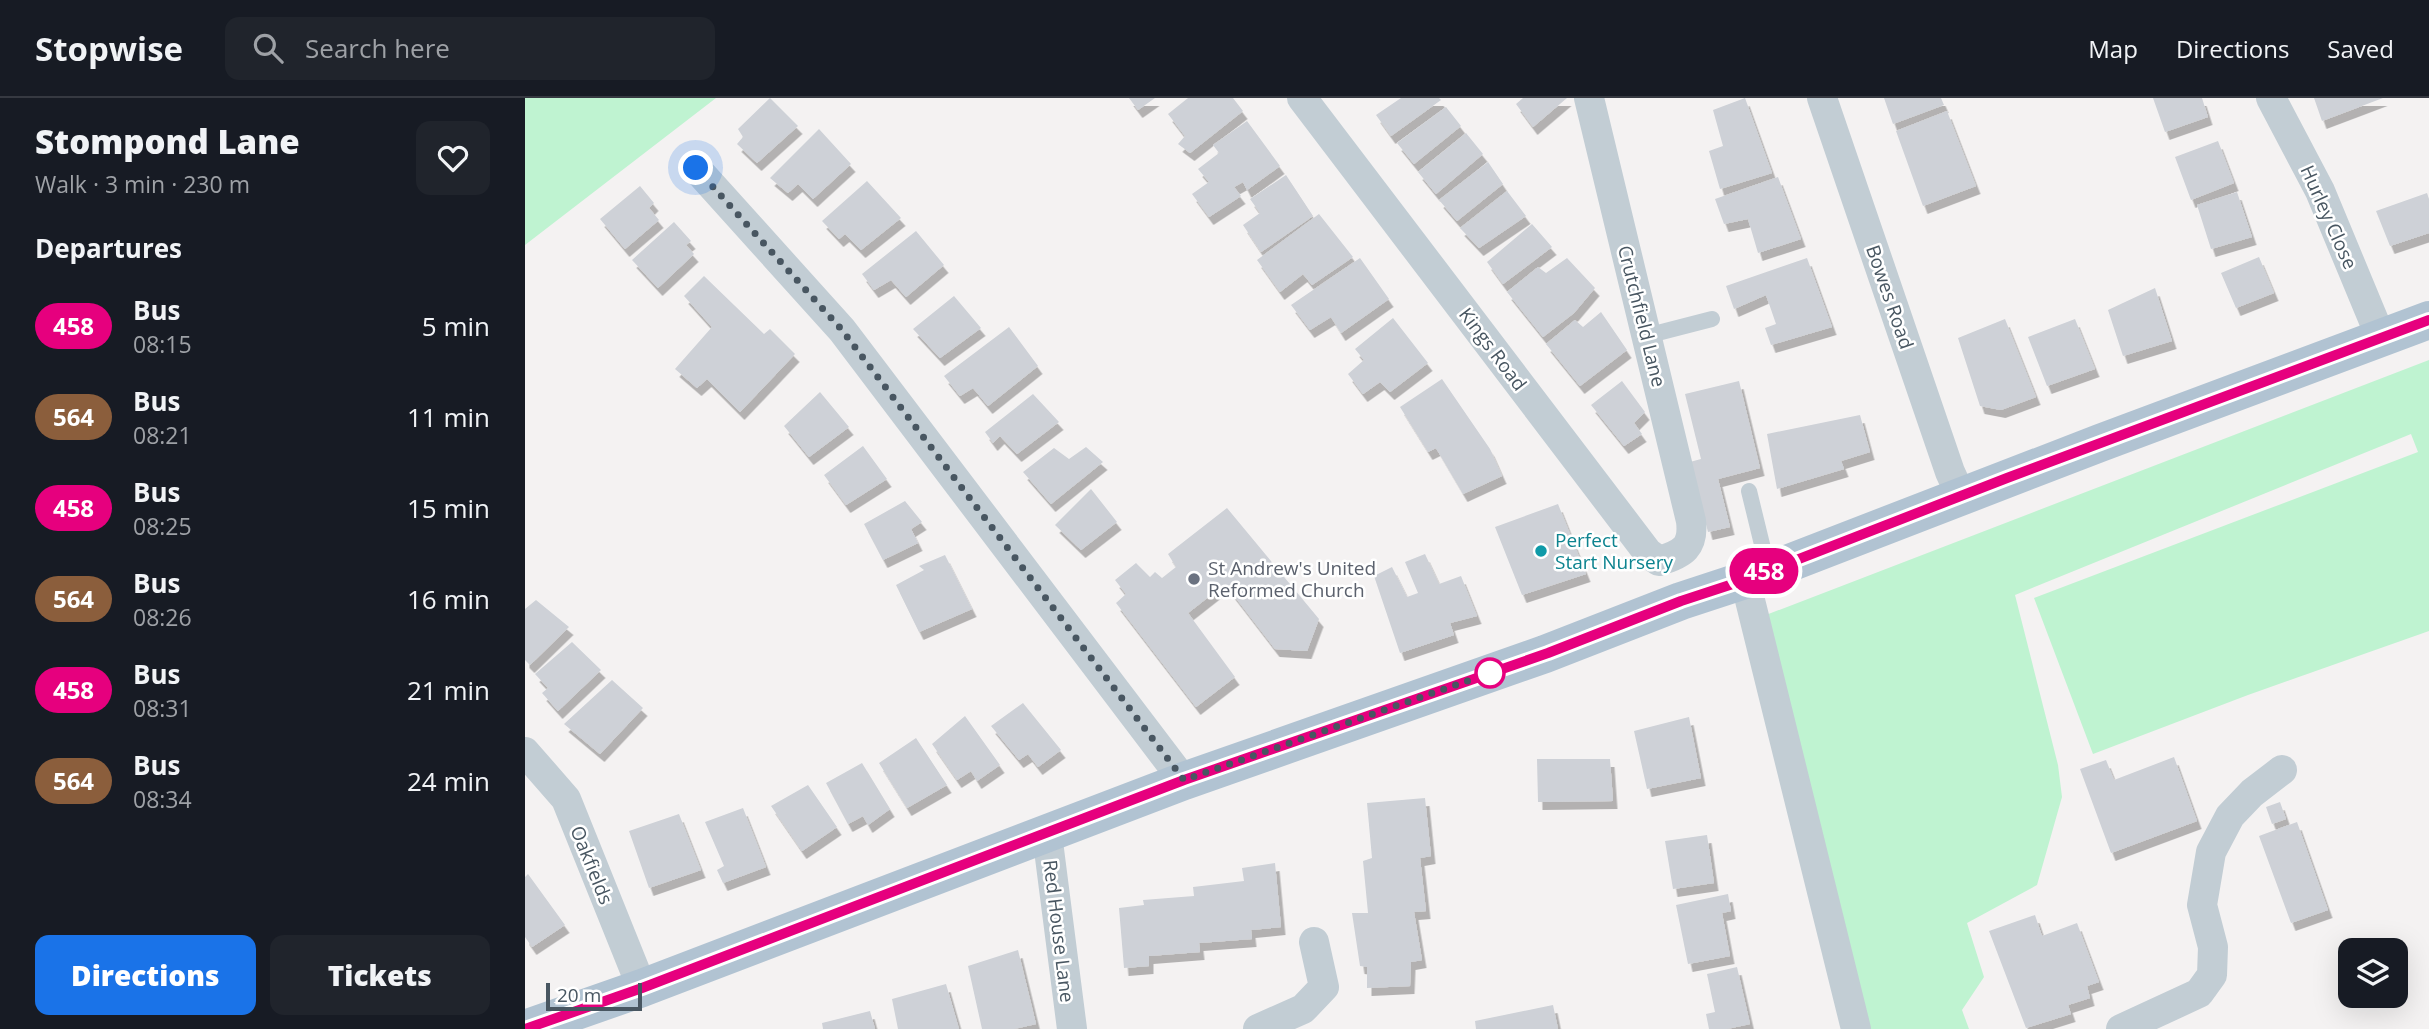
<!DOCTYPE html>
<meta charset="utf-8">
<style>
body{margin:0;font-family:"Open Sans",sans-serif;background:#20242c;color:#f1f3f6;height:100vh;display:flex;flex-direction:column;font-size:26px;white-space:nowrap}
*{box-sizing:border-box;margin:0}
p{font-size:23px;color:#9ea1a6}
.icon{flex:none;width:38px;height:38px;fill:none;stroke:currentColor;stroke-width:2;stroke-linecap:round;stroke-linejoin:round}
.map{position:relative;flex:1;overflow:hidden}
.panel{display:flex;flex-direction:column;background:#171b24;width:525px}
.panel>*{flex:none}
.badge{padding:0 14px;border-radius:23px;font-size:24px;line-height:46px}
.controls{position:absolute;left:1813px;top:840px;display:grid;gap:14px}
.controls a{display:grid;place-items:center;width:70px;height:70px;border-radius:14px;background:#171b24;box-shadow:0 7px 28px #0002;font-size:35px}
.scale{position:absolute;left:21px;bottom:18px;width:96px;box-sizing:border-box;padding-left:7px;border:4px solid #485661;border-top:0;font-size:19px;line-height:24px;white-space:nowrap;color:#485661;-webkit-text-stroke:5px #fff;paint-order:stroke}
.you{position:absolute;width:35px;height:35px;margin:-18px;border:5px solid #fff;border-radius:50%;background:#1a73e8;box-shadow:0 0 0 10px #1a73e833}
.map>.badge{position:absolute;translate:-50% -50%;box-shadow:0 0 0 4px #fff}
h2{padding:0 35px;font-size:26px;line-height:63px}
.round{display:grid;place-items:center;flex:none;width:74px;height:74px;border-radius:14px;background:#20242c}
.head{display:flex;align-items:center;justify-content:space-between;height:119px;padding:0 35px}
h1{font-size:33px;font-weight:800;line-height:52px}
.action{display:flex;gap:14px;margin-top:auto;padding:14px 35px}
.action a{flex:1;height:80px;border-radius:14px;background:#1a73e8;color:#fff;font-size:28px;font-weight:800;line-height:80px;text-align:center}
.action a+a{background:#20242c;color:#f1f3f6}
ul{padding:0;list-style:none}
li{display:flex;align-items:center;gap:21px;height:91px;padding:0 35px}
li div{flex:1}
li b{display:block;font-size:26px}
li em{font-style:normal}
li .badge{min-width:77px;font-weight:700;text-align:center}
header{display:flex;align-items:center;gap:42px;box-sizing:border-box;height:98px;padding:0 35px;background:#171b24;border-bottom:2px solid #363941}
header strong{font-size:33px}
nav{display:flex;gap:38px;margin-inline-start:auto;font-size:24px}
.search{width:490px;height:63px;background:#20242c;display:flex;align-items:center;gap:18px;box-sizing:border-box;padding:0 24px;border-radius:14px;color:#9ea1a6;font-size:26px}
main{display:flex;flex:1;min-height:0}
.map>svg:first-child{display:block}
.green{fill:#bff3d1}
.building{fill:#ced1d7;filter:url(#shadow)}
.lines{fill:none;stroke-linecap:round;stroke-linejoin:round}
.lane{stroke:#c2cdd4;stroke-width:16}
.street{stroke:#c2cdd4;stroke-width:30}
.primary{stroke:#b1c3d2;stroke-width:38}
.line-casing{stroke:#fff;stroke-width:16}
.line{stroke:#e6007e;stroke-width:10}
.walk{stroke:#485661;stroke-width:7;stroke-dasharray:0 12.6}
.culture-dot{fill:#0f9aa8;stroke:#fff;stroke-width:2.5}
.worship-dot{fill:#6b7280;stroke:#fff;stroke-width:2.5}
.stop-dot{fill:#fff;stroke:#e6007e;stroke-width:3.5}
.labels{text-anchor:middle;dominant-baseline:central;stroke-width:5;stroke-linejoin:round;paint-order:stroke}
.street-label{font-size:19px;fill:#485661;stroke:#fff}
.culture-label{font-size:19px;fill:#0d838f;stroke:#fff;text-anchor:start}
.worship-label{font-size:19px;fill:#5b616d;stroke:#fff;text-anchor:start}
</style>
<header>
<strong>Stopwise</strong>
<div class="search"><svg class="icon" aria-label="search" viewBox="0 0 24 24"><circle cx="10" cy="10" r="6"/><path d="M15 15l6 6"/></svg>Search here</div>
<nav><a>Map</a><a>Directions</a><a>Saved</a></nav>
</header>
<main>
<section class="panel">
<div class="head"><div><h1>Stompond Lane</h1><p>Walk · 3 min · 230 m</p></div><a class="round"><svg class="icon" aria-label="heart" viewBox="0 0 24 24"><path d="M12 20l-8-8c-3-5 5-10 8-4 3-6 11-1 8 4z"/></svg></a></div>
<h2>Departures</h2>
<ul>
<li><span class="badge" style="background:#e6007e;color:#fff">458</span><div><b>Bus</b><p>08:15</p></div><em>5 min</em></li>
<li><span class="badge" style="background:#8b5e3c;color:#fff">564</span><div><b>Bus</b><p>08:21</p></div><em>11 min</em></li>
<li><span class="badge" style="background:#e6007e;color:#fff">458</span><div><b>Bus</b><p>08:25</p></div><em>15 min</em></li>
<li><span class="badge" style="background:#8b5e3c;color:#fff">564</span><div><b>Bus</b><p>08:26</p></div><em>16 min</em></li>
<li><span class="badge" style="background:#e6007e;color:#fff">458</span><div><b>Bus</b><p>08:31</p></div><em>21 min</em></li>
<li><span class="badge" style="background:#8b5e3c;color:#fff">564</span><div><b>Bus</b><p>08:34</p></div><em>24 min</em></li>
</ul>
<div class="action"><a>Directions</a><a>Tickets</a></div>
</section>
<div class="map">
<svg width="1904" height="931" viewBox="0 0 1904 931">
<defs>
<filter id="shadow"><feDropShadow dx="4.5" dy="8" stdDeviation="0" flood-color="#0004"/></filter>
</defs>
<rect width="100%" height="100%" fill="#f4f2f2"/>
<path class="green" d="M0,0H191L0,147Z
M1904,262V533L1723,597L1568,656L1509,500L1893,354L1886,336L1490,497L1533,667L1537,699L1512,787L1442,825L1459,879L1437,912L1444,931H1331L1228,522Z"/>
<path class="building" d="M245,0L273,28L232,65L212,46L218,39L213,31Z
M604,0H630L613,12Z
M663,0H708L718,13L665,55L653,46L660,38L643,16Z
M876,0H914L916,2L866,38L851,17Z
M998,0H1042L1008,29L991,6Z
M1220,0L1247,75L1195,91L1184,53L1198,48L1188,12Z
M1359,0H1416L1419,7L1368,26Z
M1628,0H1677L1683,19L1640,34Z
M1789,0H1858L1797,23Z
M921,9L936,28L889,66L872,45Z
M1422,13L1451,88L1398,108L1371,33Z
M722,23L755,68L722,92L718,84L709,89L716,98L684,119L667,96L684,84L673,71L694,55L688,47Z
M294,31L326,66L288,101L273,86L263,95L245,80Z
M941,35L958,56L911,96L893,74Z
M1693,43L1709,85L1666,102L1650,59Z
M963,64L978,86L932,123L914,102Z
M761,77L788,118L736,154L718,127L735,115L725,101Z
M1253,79L1276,141L1233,155L1223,121L1199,126L1190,101Z
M342,83L376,120L336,152L320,136L314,141L297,123Z
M115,88L129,105L124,110L134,122L100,151L75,121Z
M982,93L1001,118L954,150L935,130Z
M1712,94L1727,139L1686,151L1672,107Z
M1902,95L1904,101V135L1865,148L1851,113Z
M794,116L828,159L787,187L778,176L755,194L732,162Z
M149,124L166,143L161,147L169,156L133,190L107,162Z
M1007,126L1027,149L978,186L962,164Z
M391,133L419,167L381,199L366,182L349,192L337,176Z
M1734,159L1749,195L1711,210L1696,175Z
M835,160L864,201L816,235L806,219L785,232L766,207Z
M1042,160L1070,190L1049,215L1018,239L982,194L1013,169L1021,175Z
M1282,160L1307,229L1246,247L1240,230L1251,226L1241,197L1209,211L1201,188Z
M179,178L239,236L245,231L270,256L215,314L182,281L172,290L150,271L187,229L159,198Z
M1630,190L1647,243L1598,258L1583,212Z
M429,198L456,230L415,260L388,231Z
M1076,214L1102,252L1055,288L1021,246L1050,222L1058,229Z
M868,220L903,265L865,294L855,284L838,296L823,276L839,262L830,251Z
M1480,221L1511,299L1476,312L1455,308L1433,240Z
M1550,221L1570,271L1522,288L1503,239Z
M484,229L513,268L463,308L448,290L435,298L419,278Z
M917,281L965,351L977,378L938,396L911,350L903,354L875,309Z
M1097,283L1120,314L1109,325L1117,336L1099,348L1066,307Z
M1214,283L1235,370L1193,381L1205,429L1183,434L1165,364L1176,361L1160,296Z
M295,294L324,329L284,359L259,328Z
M508,296L534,324L492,356L475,338L468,345L460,334Z
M1335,317L1345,354L1316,363L1319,371L1252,391L1242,336Z
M338,348L362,381L321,407L299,377Z
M561,349L578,364L526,406L498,374L529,350L544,361Z
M566,391L592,424L556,452L530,427Z
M380,403L397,424L386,431L393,445L358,462L339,426Z
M1033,406L1061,476L997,497L970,429Z
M702,410L794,521L782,553L750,551L700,486L663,515L710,579L671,609L591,505L601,496L590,482L611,465L625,479L630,474L637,480L651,469L643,456Z
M900,456L914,486L936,478L952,518L925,525L929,537L875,555L849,478L867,469L882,499L893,495L880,464Z
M420,457L447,511L394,534L371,487L399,472L394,468Z
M11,502L44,529L5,567L0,562V511Z
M47,544L76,572L33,613L17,595L23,590L10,576Z
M87,582L118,610L75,656L39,626Z
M498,605L536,652L513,669L503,656L494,662L466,628Z
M440,618L475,667L452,683L446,673L432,682L407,646Z
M1164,619L1176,680L1122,691L1109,633Z
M391,640L422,687L382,710L354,665Z
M1649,659L1672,723L1586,755L1555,671L1581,662L1589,682Z
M1012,661H1085L1088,703L1013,704Z
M337,665L365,711L343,727L338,718L323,726L301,685Z
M283,687L312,729L277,753L246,708Z
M900,700L906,758L895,760L901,813L889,814L897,862L886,864L885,888L842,890V869L835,868L827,815H843L838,763L847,760L842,705Z
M1755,704L1761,721L1747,726L1741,709Z
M218,710L241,769L198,785L192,772L199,768L180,724Z
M154,716L176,772L124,790L104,733Z
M1772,724L1803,812L1766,825L1734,738Z
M1182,737L1189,785L1148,791L1140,743Z
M750,765L756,829L726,832L727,841L674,845L675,854L624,858V868L599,870L594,810L619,807L618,802L669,798L668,789L719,783L717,770Z
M3,776L40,827L7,849L0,839V779Z
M1203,796L1206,813L1197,815L1205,858L1163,866L1151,807Z
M1510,817L1517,838L1552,825L1574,884L1562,888L1565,900L1543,907L1546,916L1501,930L1464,833Z
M493,852L511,926L489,931H457L443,868Z
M1212,869L1225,926L1202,931H1184L1181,916L1190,914L1182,876Z
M421,886L434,931H373L367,901Z
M1028,907L1033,931H951L950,923Z
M345,913L350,931H298L297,925Z"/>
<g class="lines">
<path class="lane" d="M1121,238L1187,221
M1224,393L1243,471"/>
<path class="street" d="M777,0L1123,455L1134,463C1158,456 1169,449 1166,423L1064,0
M1297,0L1425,374L1436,398
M1746,0L1795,93L1856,240
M171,70L317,232L659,683
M1220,482L1331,931
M0,654L41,701L117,890
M522,736L547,931
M733,931L778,911L799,889L789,844
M1596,931L1674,895L1687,877L1688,849L1677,807L1686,754L1705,718L1727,695L1757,672"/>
<path class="primary" d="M0,931L117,890L659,683L1020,556L1156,503L1220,482L1575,345L1904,222"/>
</g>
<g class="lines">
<defs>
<path id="line" d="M0,931L117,890L659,682L1023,555L1156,503L1220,482L1482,380L1904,222"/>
</defs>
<use href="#line" class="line-casing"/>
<use href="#line" class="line"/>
<path class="walk" d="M171,70L317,232L659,682L965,575"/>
</g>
<circle class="culture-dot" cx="1016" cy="453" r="7"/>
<circle class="worship-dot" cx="669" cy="481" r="7"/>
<circle class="stop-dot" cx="965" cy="575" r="14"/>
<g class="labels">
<g class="street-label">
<text transform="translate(1804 119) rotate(66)">Hurley Close</text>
<text transform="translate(1365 199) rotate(71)">Bowes Road</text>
<text transform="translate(1117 218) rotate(76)">Crutchfield Lane</text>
<text transform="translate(968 251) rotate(53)">Kings Road</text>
<text transform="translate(67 767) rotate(68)">Oakfields</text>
<text transform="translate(534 833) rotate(83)">Red House Lane</text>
</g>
<g class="culture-label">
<text x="1030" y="442">Perfect<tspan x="1030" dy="22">Start Nursery</tspan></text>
</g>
<g class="worship-label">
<text x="683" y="470">St Andrew's United<tspan x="683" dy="22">Reformed Church</tspan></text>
</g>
</g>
</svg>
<div class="controls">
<a><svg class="icon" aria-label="layers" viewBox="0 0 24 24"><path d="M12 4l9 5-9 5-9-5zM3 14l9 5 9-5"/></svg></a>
</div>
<div class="scale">20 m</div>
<div class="you" style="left:171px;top:70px"></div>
<b class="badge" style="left:1239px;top:473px;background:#e6007e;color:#fff">458</b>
</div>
</main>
